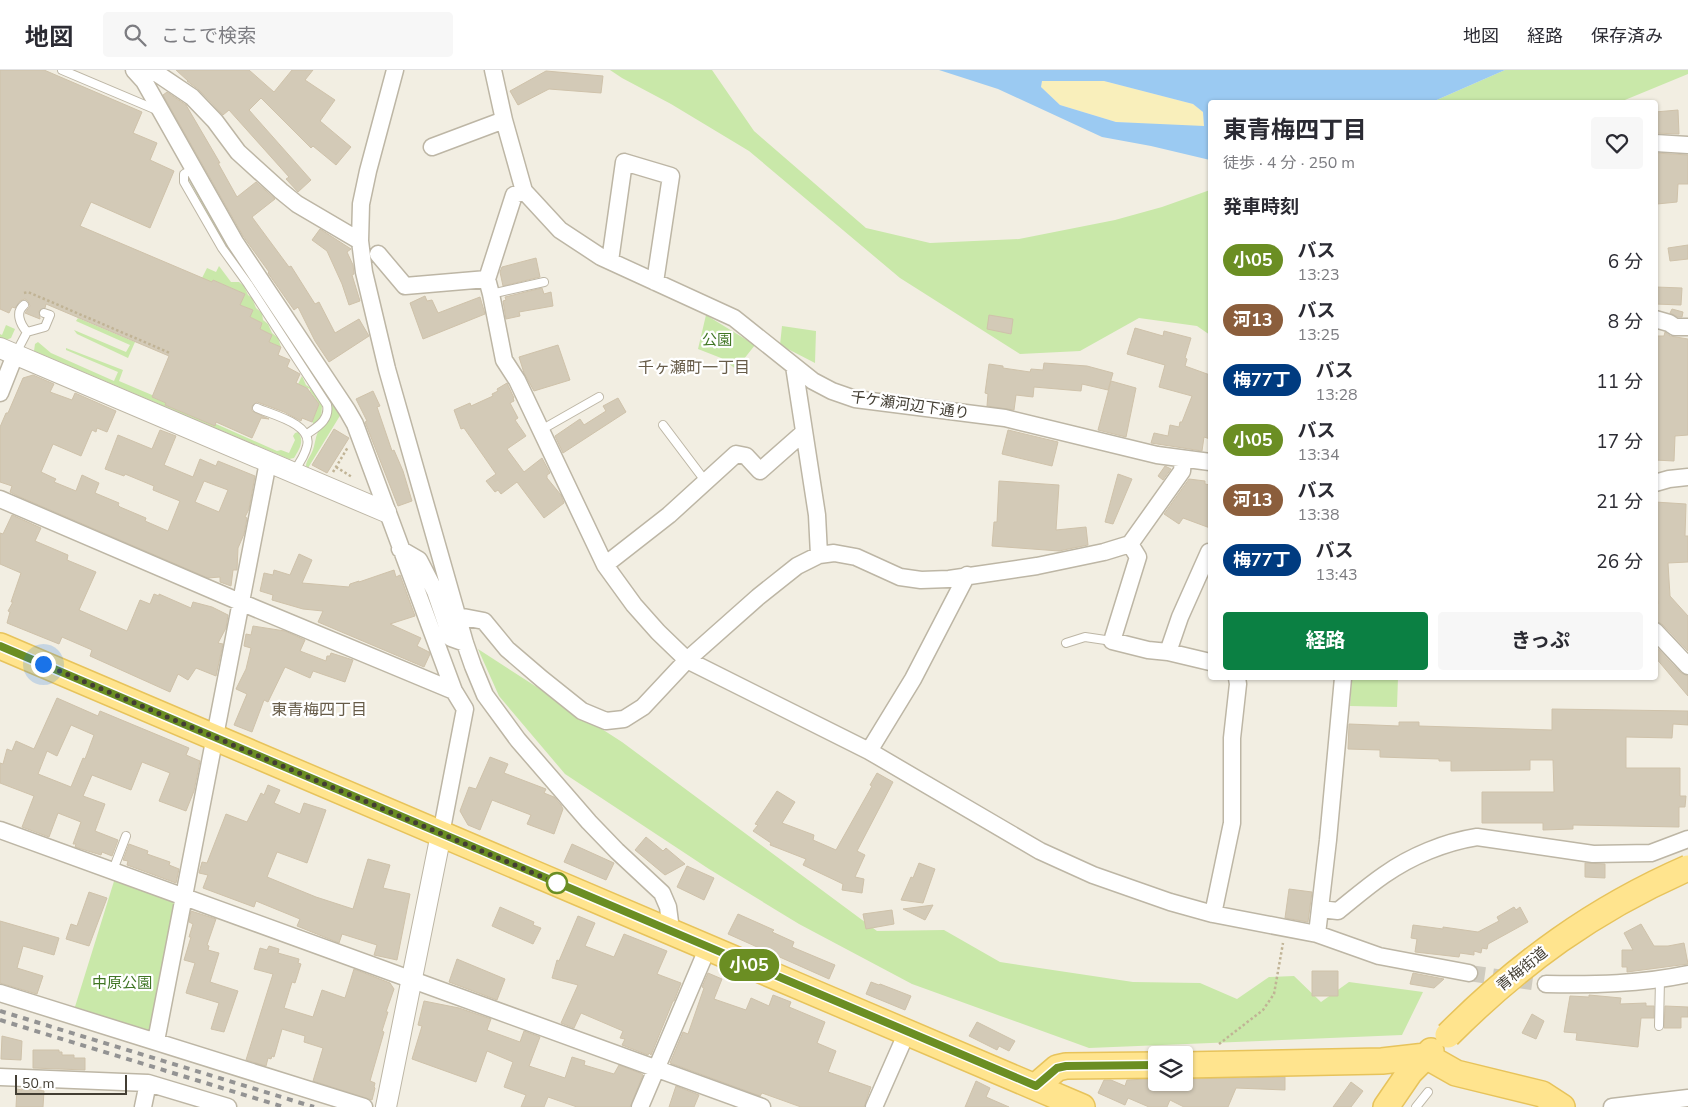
<!DOCTYPE html>
<html lang="ja">
<meta charset="utf-8">
<style>
body{margin:0;font-family:"Nunito Sans","Noto Sans JP",sans-serif;background:#f7f7f7;color:#2b2b33;height:100vh;display:flex;flex-direction:column;font-size:19px;white-space:nowrap}
*{box-sizing:border-box;margin:0}
p{font-size:16px;color:#7c7c81}
.icon{flex:none;width:28px;height:28px;fill:none;stroke:currentColor;stroke-width:2;stroke-linecap:round;stroke-linejoin:round}
.map{position:relative;flex:1;overflow:hidden}
.panel{position:absolute;left:1208px;top:30px;width:450px;height:580px;display:flex;flex-direction:column;background:#fff;border-radius:5px;box-shadow:0 1px 4px #0004}
.panel>*{flex:none}
.badge{padding:0 10px;border-radius:16px;font-size:18px;line-height:32px}
.controls{position:absolute;left:1148px;top:976px;display:grid;gap:10px}
.controls a{display:grid;place-items:center;width:45px;height:45px;border-radius:5px;background:#fff;box-shadow:0 1px 4px #0004;font-size:25px}
.scale{position:absolute;left:15px;bottom:12px;width:112px;box-sizing:border-box;padding-left:5px;border:2px solid #433e33;border-top:0;font-size:14px;line-height:18px;white-space:nowrap;color:#433e33;-webkit-text-stroke:4px #fff;paint-order:stroke}
.you{position:absolute;width:25px;height:25px;margin:-12px;border:4px solid #fff;border-radius:50%;background:#1a73e8;box-shadow:0 0 0 8px #1a73e833}
.map>.badge{position:absolute;translate:-50% -50%;box-shadow:0 0 0 2px #fff}
h2{padding:0 15px;font-size:19px;line-height:45px}
.round{display:grid;place-items:center;flex:none;width:52px;height:52px;border-radius:5px;background:#f7f7f7}
.summary{display:flex;align-items:center;justify-content:space-between;height:85px;padding:0 15px}
h1{font-size:24px;font-weight:700;line-height:38px}
.button{display:flex;gap:10px;margin-top:auto;padding:10px 15px}
.button a{flex:1;height:58px;border-radius:5px;background:#0b8043;color:#fff;font-size:20px;font-weight:700;line-height:58px;text-align:center}
.button a+a{background:#f7f7f7;color:#2b2b33}
ul{padding:0;list-style:none}
li{display:flex;align-items:center;gap:15px;height:60px;padding:0 15px}
li div{flex:1}
li b{display:block;font-size:19px}
li em{font-style:normal}
li .badge{min-width:55px;font-weight:700;text-align:center}
header{display:flex;align-items:center;gap:30px;box-sizing:border-box;height:70px;padding:0 25px;background:#fff;border-bottom:1px solid #e1e1e2}
header strong{font-size:24px}
nav{display:flex;gap:28px;margin-inline-start:auto;font-size:18px}
.search{width:350px;height:45px;background:#f7f7f7;display:flex;align-items:center;gap:12px;box-sizing:border-box;padding:0 18px;border-radius:5px;color:#7c7c81;font-size:19px}
.map>svg:first-child{display:block}
.green{fill:#c9e8a9}
.sand{fill:#f9efbb}
.water{fill:#9bcaf2;fill-rule:evenodd}
.building{fill:#d3cab7;stroke:#cfc2aa;fill-rule:evenodd}
.lines{fill:none;stroke-linecap:round;stroke-linejoin:round}
.minor-tunnel{stroke:#cfcbbf;stroke-width:16;stroke-dasharray:16 8;stroke-linecap:butt}
.service-casing{stroke:#bdb6a5;stroke-width:10}
.minor-casing{stroke:#bdb6a5;stroke-width:19}
.tertiary-casing{stroke:#bdb6a5;stroke-width:22}
.primary-casing{stroke:#e7c35b;stroke-width:28}
.path{stroke:#c0b395;stroke-width:2.5;stroke-dasharray:2.5 2.5;stroke-linecap:butt}
.service{stroke:#fff;stroke-width:8}
.minor{stroke:#fff;stroke-width:16}
.tertiary{stroke:#fff;stroke-width:20}
.primary{stroke:#ffe48e;stroke-width:25}
.rail{stroke:#939393;stroke-width:4;stroke-dasharray:6 6;stroke-linecap:butt}
.primary-bridge-casing{stroke:#e7c35b;stroke-width:28;stroke-linecap:butt}
.primary-bridge{stroke:#ffe48e;stroke-width:25}
.line-casing{stroke:#fff;stroke-width:11}
.line{stroke:#6b8e23;stroke-width:8}
.walk{stroke:#433e33;stroke-width:5;stroke-dasharray:0 9}
.stop-dot{fill:#fff;stroke:#6b8e23;stroke-width:2.5}
.labels{text-anchor:middle;dominant-baseline:central;stroke-width:4.5;stroke-linejoin:round;paint-order:stroke}
.park-label{font-size:15px;fill:#407625;stroke:#fff}
.street-label{font-size:15px;fill:#433e33;stroke:#fff}
.neighbourhood-label{font-size:16px;fill:#675c49;stroke:#fff}
</style>
<header>
<strong>地図</strong>
<div class="search"><svg class="icon" aria-label="search" viewBox="0 0 24 24"><circle cx="10" cy="10" r="6"/><path d="M15 15l6 6"/></svg>ここで検索</div>
<nav><a>地図</a><a>経路</a><a>保存済み</a></nav>
</header>
<div class="map">
<svg width="1688" height="1037" viewBox="0 0 1688 1037">
<rect width="100%" height="100%" fill="#f2eee2"/>
<path class="green" d="M610,0H712L754,61L866,158L930,173L1019,169L1115,150L1162,137L1210,120V265L1197,256L1139,248L1080,281L1020,284L900,208L749,81L671,34L622,8Z
M1505,0H1688V4L1620,32H1432Z
M191,109L341,344L308,398L306,396C306,391 310,387 312,382C315,376 315,368 318,362C323,352 334,348 331,334L251,212L226,177L189,110Z
M219,196L231,212H239L244,216L248,225L252,228L256,238L262,243L263,250L268,254L272,263L278,268L281,277L269,272L272,265L260,259L262,253L250,247L253,240L240,235L245,224L213,210L210,216L200,212L207,198L216,202Z
M706,245L755,275L736,299L721,288L698,279Z
M78,248L135,272L128,288L77,264L74,260L126,282L130,275L76,251Z
M6,255L15,259L11,268L6,270L0,267V264L2,265Z
M782,256L816,261L815,293L780,275Z
M38,272L51,283L114,311L118,302L66,280V278L123,300L119,311L152,325V327L166,333L165,335L215,355L216,354L277,381L281,380L289,383L295,370L293,366L295,363L298,362C305,371 299,380 294,388L289,389L34,281L35,274Z
M302,306L306,315L311,318L322,336L321,349L314,354L312,352L319,334L310,321V319L298,314Z
M478,579L622,672L877,861L944,860L1000,892L1133,912L1200,913L1237,929L1269,907L1294,906L1321,932L1349,912L1423,922L1402,965L1089,978L912,914L799,854L709,799L565,704L499,626Z
M1352,608H1398L1397,637L1350,636Z
M115,808L173,830L176,835L151,962L147,963L74,940Z"/>
<path class="sand" d="M1042,11H1104L1193,34L1203,42L1204,57L1116,52L1060,35L1041,17Z"/>
<path class="water" d="M939,0H1505L1432,32H1210V90L1151,76L1102,67L998,19ZM1042,11H1104L1193,34L1203,42L1204,56L1116,52L1060,35L1041,17Z"/>
<path class="building" d="M0,0H44L142,42L133,63L157,73L150,90L174,101L150,158L91,132L80,156L212,212L213,210L245,224L240,235L253,240L250,247L262,253L260,259L272,265L269,272L281,277L278,285L290,290L287,297L300,304L296,313L307,318L319,334L312,352L302,348L301,351L284,342L257,332L252,336V341L269,349L261,348L252,368L216,352L215,356L165,335L166,333L152,327L169,286L46,234L45,238L39,241L40,249L25,243L30,236L28,231L25,229L20,231L15,238L12,237L9,243L0,239Z
M176,0H249L274,22L292,0H313L305,10L335,30L320,51L351,77L336,95L313,76L311,78L261,28L249,40L311,110L298,122L286,109L289,107L229,40L223,45L199,20L187,11H188Z
M546,1L603,6L601,23L549,19L518,35L510,21Z
M167,22L186,35L220,93H218L237,127L256,112L275,129L252,147L289,197L291,196L315,234L319,232L335,263L359,249L369,266L329,292L315,271L298,237L294,240L268,203L269,202L243,166L163,25Z
M1678,40L1679,64L1655,63V42Z
M1655,83L1688,85V114H1678L1677,132L1657,134V132L1655,133Z
M320,159L351,179L347,182L353,195L354,204L352,205L360,231L349,235L342,214L327,181L312,170Z
M1688,175V189L1670,191L1668,178Z
M536,188L540,207L503,216L500,202L502,197Z
M1656,217L1682,218L1681,235L1655,234Z
M542,218L544,224L551,222L553,236L519,242L520,246L506,249L503,231L506,230L505,227Z
M425,226L427,231L432,230L438,243L480,227L485,244L423,269L410,233Z
M1672,239L1683,242L1682,247H1678L1670,243Z
M989,245L1013,249L1011,264L987,259Z
M1135,258L1163,266L1164,261L1191,268L1185,288L1187,289L1185,296L1210,305V369L1204,367L1202,381L1151,373L1154,363L1168,366L1170,355L1179,357L1180,352H1182L1192,326L1159,317L1165,295L1127,284Z
M1665,262L1670,266L1688,269V365L1675,366L1674,391L1655,390V266H1664Z
M558,275L570,310L534,321L524,303L519,287Z
M1044,293L1087,296L1113,303L1108,320L1082,314L1081,321L1034,317L1033,327L1016,325L1014,340L987,336L988,324L985,323L989,294L1003,296V298L1030,302L1031,299L1043,300Z
M33,305L54,314L50,322L72,330L75,323L116,341L107,362L97,358L96,362L92,360L81,386L53,374L41,402L56,409L54,412L76,421L82,405L99,413L95,423L119,433L118,435L120,437L146,448L145,451L168,461L180,431L153,420L154,416L125,404L124,406L105,399L118,365L152,379L160,360L176,366L164,395L193,407L200,389L216,396L218,391L255,406L249,439L245,447L247,448L244,464L238,478L237,500H233L231,516L220,512V507L208,508L20,427L10,422L12,416L0,412V357L6,343H8L23,308ZM204,411L228,420L219,442L195,432Z
M1111,311L1136,318L1126,367L1098,360Z
M507,313L514,328H513L514,331L510,333L518,348L515,350L526,366L507,379L524,402L542,388L550,403L547,405V408L561,425L564,433L544,448L517,412L501,424L498,420L495,422L486,411L496,404L464,358L461,359L454,340L470,333L471,336L493,326L492,324L498,321L497,319Z
M373,321L380,336L377,337L392,381L394,380L403,401L412,431L398,436L365,352L367,351L356,329Z
M618,328L626,342L563,383L555,366L580,349L584,355L606,341L603,336Z
M334,359L349,368L327,403L312,395Z
M1008,360L1058,372L1052,396L1002,384Z
M1165,396L1171,399L1163,410L1158,406Z
M1118,404L1132,409L1113,454L1105,452Z
M1189,409L1205,411V414L1210,415V458L1183,448L1179,454L1164,444Z
M999,411L1059,415L1056,460L1086,457L1088,475L1059,481L992,476L994,452H997Z
M1655,432L1686,434L1685,466H1688V492L1668,493L1670,526L1688,546V581L1662,554L1655,551V531L1658,534L1655,496Z
M12,445L41,458L35,471L68,485L67,490L96,502L79,540L127,561L140,530L150,534L154,524L159,526V524L191,538L193,532L212,537L228,545L226,558L218,573L223,574L216,606L196,598L188,610L178,604L170,622L90,586L92,580L62,567L59,574L7,553L10,542L8,541L13,532H11L21,503L0,494V463L3,464Z
M299,484L312,490L302,513L349,517L350,514L359,511V512L394,500L396,507L400,505L415,546L390,554L421,568L417,576L429,582L430,584L424,597L318,552L323,541L303,539L272,530L273,525L260,521L264,503L273,505L274,500L290,505Z
M253,556L285,561L305,570L300,581L326,591L327,586H330L331,583L353,590L345,612L313,601L310,608L285,597L268,632L264,630L252,662L234,655L247,624L236,619L246,599L251,578L244,576L246,564L251,565Z
M1655,576L1681,603L1688,606V626L1655,587Z
M57,628L98,646L100,641L189,678L186,685L200,691L194,721L186,741L159,731L170,703L142,692L131,720L92,705L83,726L105,734L95,761L118,770L112,786L102,782L101,785L75,777L76,774H73L81,752L58,743L49,767L22,757L34,726L0,713V693L3,694L7,679L12,681L16,671L34,679ZM71,655L94,665L85,689L83,688L71,717L38,704L47,681L57,686Z
M1552,639L1688,641V655L1673,654L1672,668L1626,667V698H1680V726H1686L1685,737H1679V757L1573,755V759L1543,760V753H1482V722H1554L1553,690H1530V700L1451,701V691H1439V689L1380,687V680L1348,679L1349,654L1399,656V652H1419V656L1552,660Z
M490,687L508,694L504,703L546,719L544,723L554,727L561,735L563,739L554,764L527,754L531,745L492,730L480,760L468,755L460,741L469,717L476,719Z
M877,703L893,712L857,781L865,785L855,807L864,809L862,823L842,820L843,814L803,795L806,789L770,775L771,773L753,761L758,755L755,754L777,721L795,732L782,753L814,765L813,770L836,780L872,716L870,715Z
M268,715L280,720L274,733L300,744L304,733L326,740L307,793L277,782L267,807L316,827L353,839L368,789L390,795L383,818L410,824L397,890L374,885L377,875L342,864L339,873L297,856L300,849L256,831L254,837L203,818L208,805L199,803L202,792L207,793L226,744L247,752L261,723L264,725Z
M646,767L663,781L666,778L685,794L665,805L635,780Z
M129,774L148,781L147,784L170,792L169,795L179,799L176,813L127,795L128,791L123,790Z
M572,774L614,793L606,810L564,792Z
M919,793L935,799L923,833L901,830L911,807L913,808Z
M1585,793L1605,794V808L1585,807Z
M687,796L714,808L704,830L677,817Z
M1289,819L1312,822L1308,852L1285,848Z
M89,822L107,828L89,876L66,869L71,854L77,856Z
M933,835L925,850L903,839Z
M500,837L534,852L533,855L541,858L533,874L492,856Z
M1514,837L1516,840L1520,837L1528,852L1488,874L1487,879L1482,878L1481,883L1474,881V885L1460,883L1459,887L1415,882L1417,869L1411,868L1413,855L1443,859V857L1478,862L1499,851L1497,847Z
M892,840L894,854L866,859L863,844Z
M191,841L216,849L207,875L209,876L208,880L219,883L210,912L238,921L224,962L211,959L219,933L186,923L195,893L184,890L191,867H189L193,854L189,852Z
M738,844L774,860L772,862L794,872L792,877L835,895L829,909L728,864Z
M578,846L595,853L585,876L614,887L624,864L667,881L657,904L681,913L674,931H673L651,985L649,983L648,985L622,975L625,969L620,968L623,961L581,943L574,958L561,953L578,915L552,908L557,890L559,891Z
M0,851L59,868L54,885L23,876L17,898L43,906L37,924L0,913Z
M1641,854L1654,876H1668L1684,873L1688,894L1627,902V897H1622V880H1633L1624,863Z
M269,876L279,879L278,883L299,889L298,893L301,894L295,913L292,912L284,938L313,947L322,920L345,928L354,899L390,913L394,919L386,942H388L382,961L384,962L370,1011L375,1013L374,1017L375,1018L372,1030L313,1011L323,978L304,972L305,966L282,959L274,987L272,986L271,989L268,988L266,996L246,990L273,904L254,899L260,878L267,880Z
M457,889L505,909L497,930L449,912Z
M1312,901H1338V926H1312Z
M708,903L722,909L714,929L746,940L751,928L769,936L773,925L791,932L789,937L825,952L817,973L836,981L828,1002L871,1017L864,1037H801L762,1023L760,1026L670,993L683,962L688,964L704,918L702,917Z
M1413,903L1444,909L1434,918L1410,914Z
M871,912L879,915L880,914L911,926L905,940L866,924Z
M1589,925L1621,928L1620,934L1646,933V936H1654V948H1641L1638,977L1576,970L1577,963L1564,962L1570,926L1589,927Z
M424,931L459,938L491,949L487,960L520,972L524,961L540,967L529,996L565,1008L572,987L585,991L584,995L614,1004L619,995L640,1003L643,1005L630,1037H577L548,1027L544,1037H521L526,1025L504,1017L513,992L487,981L476,1012L412,989L422,956L418,955Z
M1665,936L1688,937V947H1681V958H1664Z
M1532,944L1544,951L1536,969L1522,963Z
M977,952L1015,971L1009,981L999,976L997,980L969,966Z
M2,966L22,971L21,990L1,989Z
M33,980H59V982H62V985H74V988H85V1000L33,998Z
M1285,1007V1020L1236,1018L1228,1037H1184L1170,1030L1167,1037H1149L1128,1028L1125,1035L1098,1023L1104,1010H1111L1125,1016L1127,1010L1146,1009L1153,1012H1172L1184,1018V1009Z
M976,1011L990,1018L986,1027L1009,1037H965Z
M1351,1012L1363,1021L1351,1037H1333Z
M676,1016L699,1025L694,1037H669Z
M22,1018L38,1019V1020L44,1021L43,1037H16L17,1019L22,1020Z"/>
<g class="lines">
<path class="minor-tunnel" d="M1469,903L1546,914"/>
<defs>
<path id="service" d="M62,0L159,41
M193,99L184,104V112L222,178L248,214L327,335C330,350 317,357 307,364
M491,224L544,212
M24,235C15,242 20,254 27,262
M27,262L45,257L50,245L44,243
M16,283L27,262
M257,338C273,345 313,354 307,376C305,385 299,394 294,401
M663,355L706,412
M541,360L599,327
M1066,573L1085,567L1112,571
M113,800L126,766
M1659,956L1660,910
M1416,1037L1428,1022"/>
<path id="minor" d="M134,0L144,11L235,172L347,340L355,354L454,621L465,639L441,764
M152,0L192,27L215,51L238,82L281,121L297,134L360,171
M395,0L368,101L361,134L360,171L364,202L387,299L465,573L473,596L485,625L518,670L589,752L617,781L662,823L668,837L671,860
M493,0L504,50L524,121L560,160L601,187L734,248L813,311L832,321L855,329L1005,348L1157,385L1210,392
M1655,73L1688,75
M432,77L504,50
M524,121L514,125L487,209L491,224L504,290L517,310L605,495L634,535L658,562L687,590L869,681L1040,781L1093,805L1170,832L1213,844L1317,864L1379,886L1469,903
M378,184L405,216L487,209
M610,191L624,92L671,106L655,212
M1655,249L1669,253L1675,257H1688
M794,296L817,445L819,485
M0,323L15,285
M1655,413L1669,409L1688,407
M0,429L240,532L454,621
M1130,474L1138,487L1112,571L1148,580L1168,582L1210,592
M400,479L419,490L435,521L451,568L465,573
M605,495L669,445L736,384L746,386L760,401L803,363
M458,546L484,551L507,579L542,609L582,641L606,651L624,649L643,637L687,590L758,527L797,496L819,485L834,483L856,487L900,507L921,510L949,509L1037,496L1104,482L1130,474L1182,401L1183,389
M1655,561L1688,596
M1168,582L1180,547L1209,482H1210
M869,681L913,609L967,505
M0,760L762,1037
M1320,839L1338,841C1353,829 1368,816 1384,805C1411,786 1445,772 1477,767L1593,784L1651,783L1688,769
M1213,844L1232,753V668L1238,614L1237,608
M1317,864L1328,770L1343,608
M1546,914C1595,915 1640,914 1688,904
M0,923L364,1037
M156,971L268,392
M0,1007L148,1013L228,1037
M143,1037L148,1013
M640,1037L708,877
M874,1037L907,962
M1612,1037L1688,1028"/>
<path id="tertiary" d="M0,278L386,442
M386,1037L441,764"/>
<path id="primary" d="M0,576L1082,1037
M1184,995L1382,991L1426,986L1456,1003L1542,1024L1562,1037
M1036,1016L1057,998L1066,996L1156,995
M1386,1037L1410,1002L1431,981"/>
</defs>
<use href="#service" class="service-casing"/>
<use href="#minor" class="minor-casing"/>
<use href="#tertiary" class="tertiary-casing"/>
<use href="#primary" class="primary-casing"/>
<path class="path" d="M24,223L28,222L170,283
M336,397L352,407
M333,402L348,377
M1219,974L1263,940L1274,924L1283,873"/>
<use href="#service" class="service"/>
<use href="#minor" class="minor"/>
<use href="#tertiary" class="tertiary"/>
<use href="#primary" class="primary"/>
<path class="rail" d="M0,941L314,1037
M0,950L284,1037"/>
<defs>
<path id="primary-bridge" d="M1448,965C1520,893 1594,839 1688,798"/>
</defs>
<use href="#primary-bridge" class="primary-bridge-casing"/>
<use href="#primary-bridge" class="primary-bridge"/>
</g>
<g class="lines">
<defs>
<path id="line" d="M0,576L1036,1016L1057,998L1066,996L1156,995"/>
</defs>
<use href="#line" class="line-casing"/>
<use href="#line" class="line"/>
<path class="walk" d="M43,594L557,813"/>
</g>
<circle class="stop-dot" cx="557" cy="813" r="10"/>
<g class="labels">
<g class="park-label">
<text x="717" y="270">公園</text>
<text x="122" y="913">中原公園</text>
</g>
<g class="street-label">
<text transform="translate(910 335) rotate(8)">千ケ瀬河辺下通り</text>
<text transform="translate(1522 899) rotate(-39)">青梅街道</text>
</g>
<g class="neighbourhood-label">
<text x="694" y="298">千ヶ瀬町一丁目</text>
<text x="319" y="640">東青梅四丁目</text>
</g>
</g>
</svg>
<div class="controls">
<a><svg class="icon" aria-label="layers" viewBox="0 0 24 24"><path d="M12 4l9 5-9 5-9-5zM3 14l9 5 9-5"/></svg></a>
</div>
<div class="scale">50 m</div>
<div class="you" style="left:43px;top:594px"></div>
<b class="badge" style="left:749px;top:895px;background:#6b8e23;color:#fff">小05</b>
<section class="panel">
<div class="summary"><div><h1>東青梅四丁目</h1><p>徒歩 · 4 分 · 250 m</p></div><a class="round"><svg class="icon" aria-label="heart" viewBox="0 0 24 24"><path d="M12 20l-8-8c-3-5 5-10 8-4 3-6 11-1 8 4z"/></svg></a></div>
<h2>発車時刻</h2>
<ul>
<li><span class="badge" style="background:#6b8e23;color:#fff">小05</span><div><b>バス</b><p>13:23</p></div><em>6 分</em></li>
<li><span class="badge" style="background:#8b5e3c;color:#fff">河13</span><div><b>バス</b><p>13:25</p></div><em>8 分</em></li>
<li><span class="badge" style="background:#003b80;color:#fff">梅77丁</span><div><b>バス</b><p>13:28</p></div><em>11 分</em></li>
<li><span class="badge" style="background:#6b8e23;color:#fff">小05</span><div><b>バス</b><p>13:34</p></div><em>17 分</em></li>
<li><span class="badge" style="background:#8b5e3c;color:#fff">河13</span><div><b>バス</b><p>13:38</p></div><em>21 分</em></li>
<li><span class="badge" style="background:#003b80;color:#fff">梅77丁</span><div><b>バス</b><p>13:43</p></div><em>26 分</em></li>
</ul>
<div class="button"><a>経路</a><a>きっぷ</a></div>
</section>
</div>
